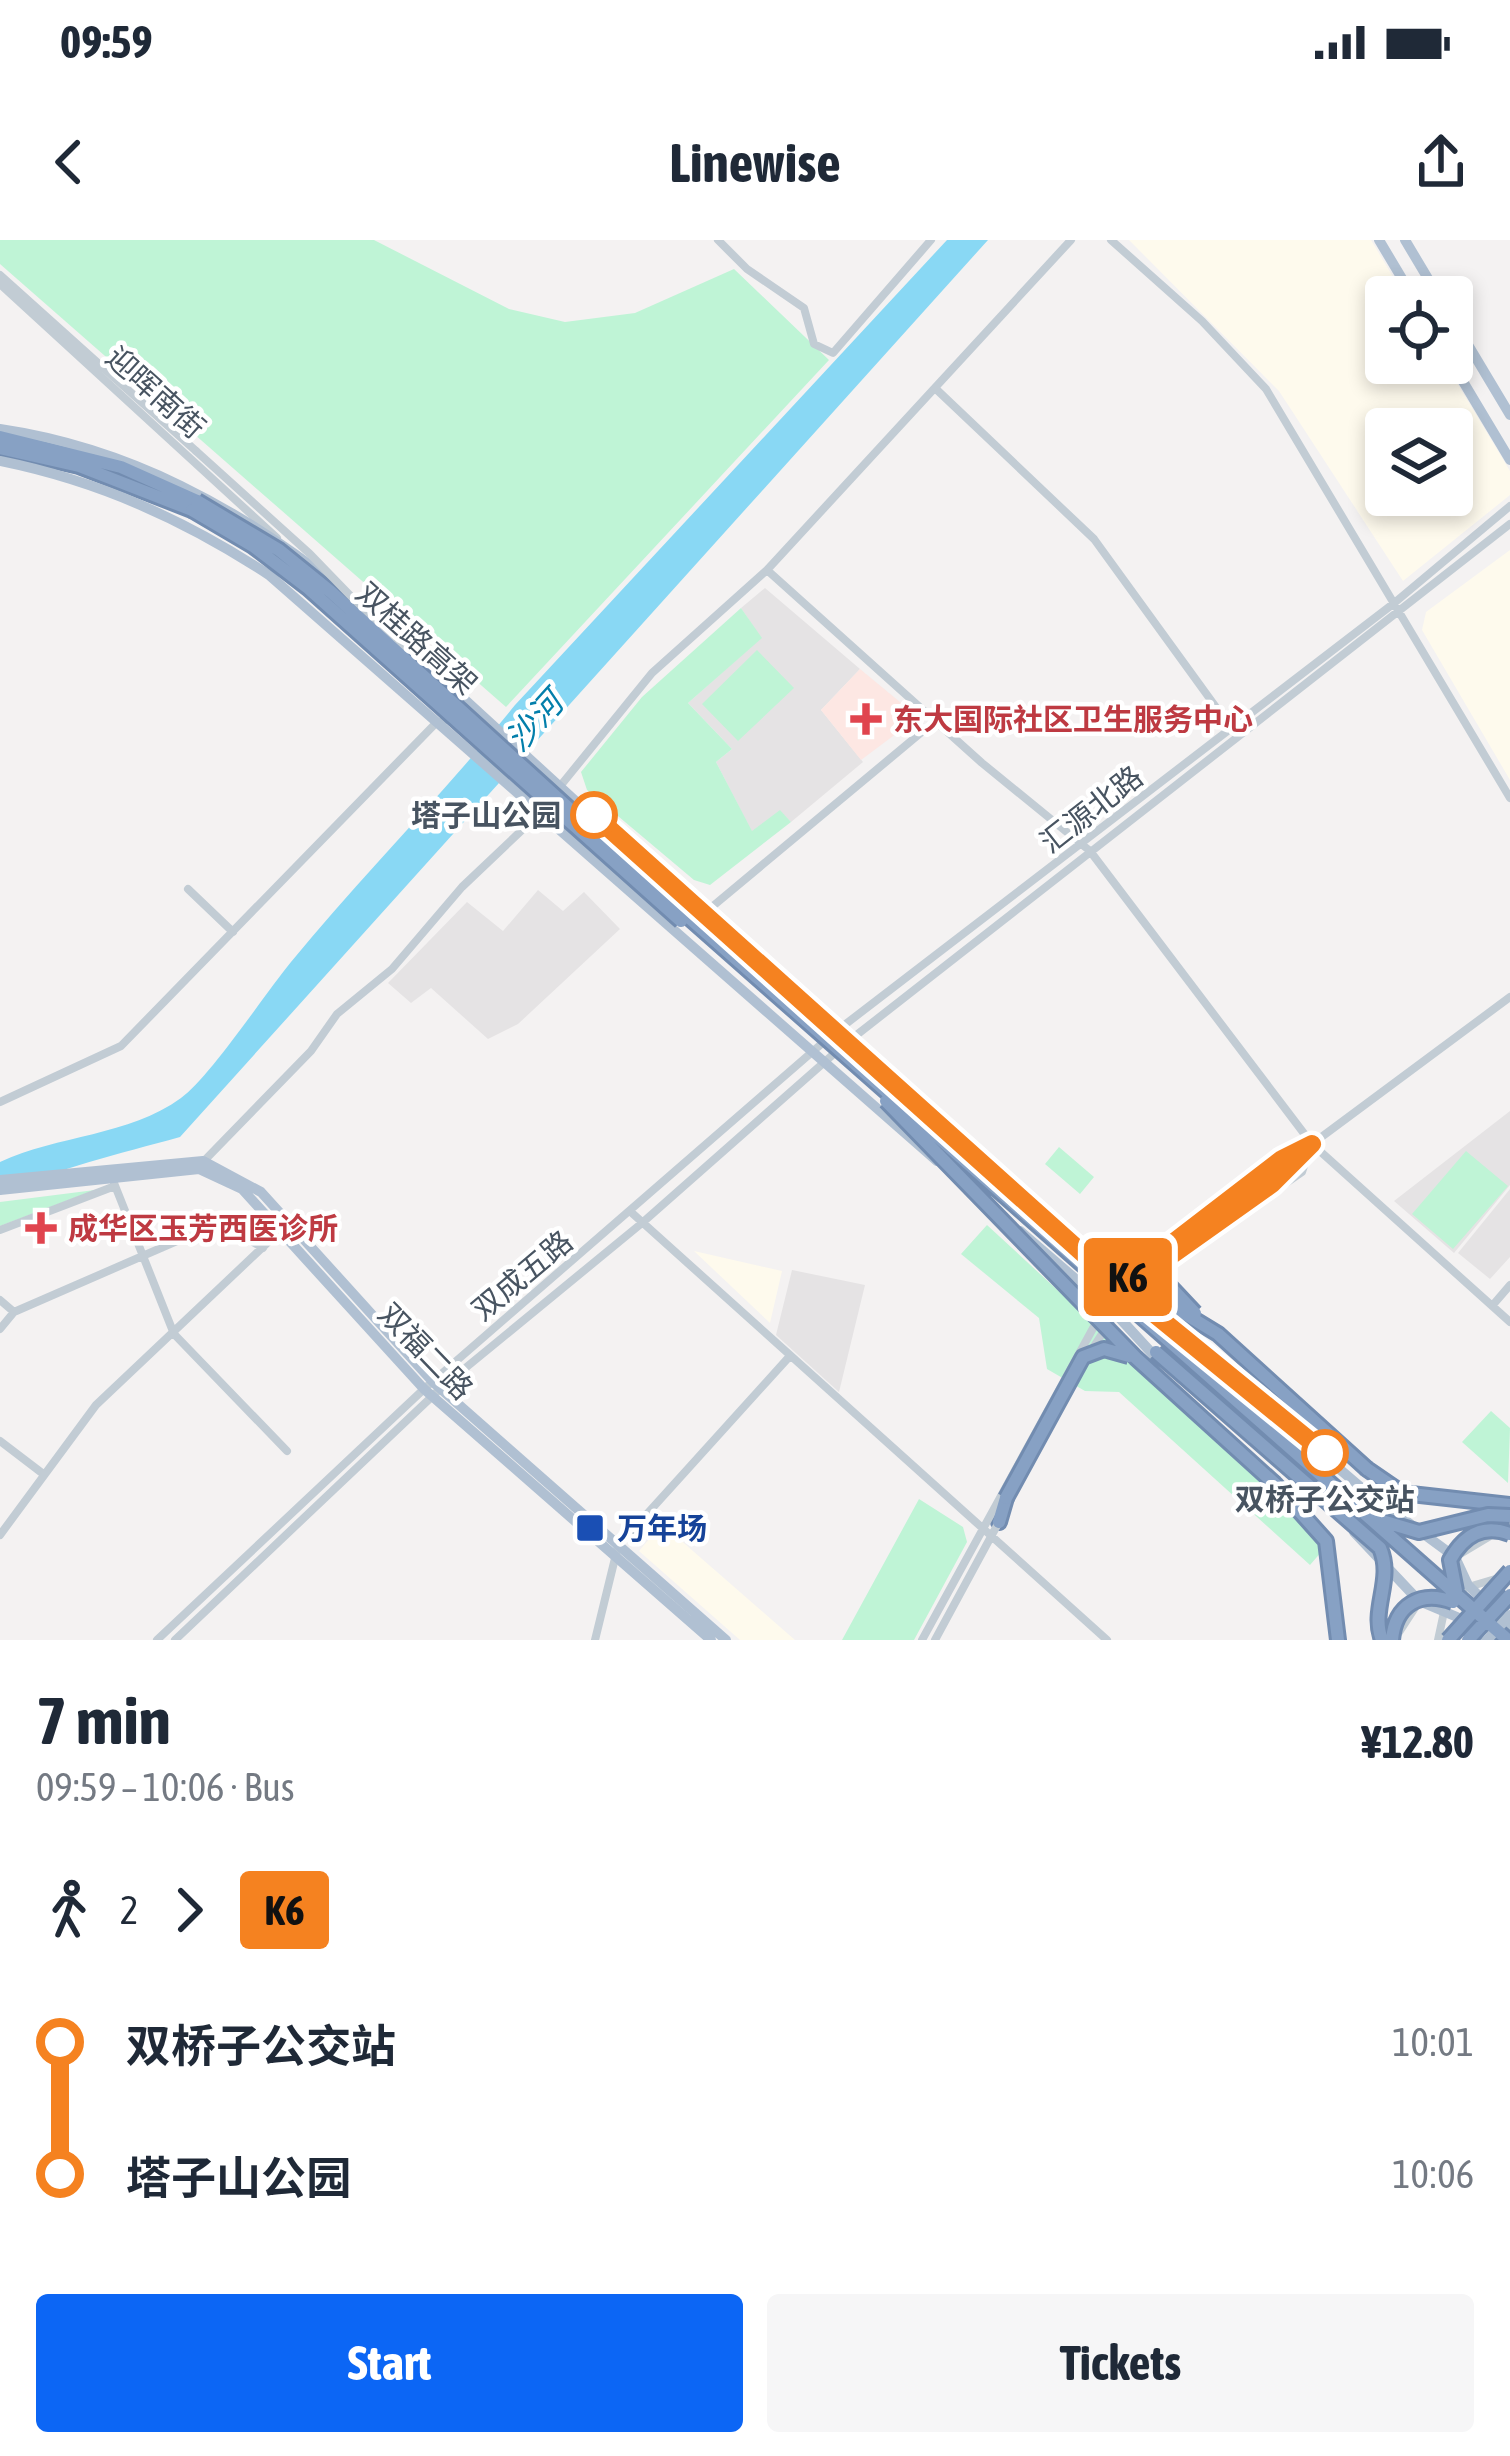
<!DOCTYPE html>
<meta charset="utf-8">
<style>
body{margin:0;font-family:"Asap Condensed","Noto Sans SC",sans-serif;background:#f6f6f7;color:#1f2937;height:100vh;display:flex;flex-direction:column;font-size:45px;white-space:nowrap}
*{box-sizing:border-box;margin:0}
p{font-size:39px;color:#747a83}
.icon{flex:none;width:66px;height:66px;fill:none;stroke:currentColor;stroke-width:2;stroke-linecap:round;stroke-linejoin:round}
.map{position:relative;height:1400px;overflow:hidden}
.sheet{display:flex;flex-direction:column;background:#fff;flex:1}
.sheet>*{flex:none}
.badge{padding:0 24px;border-radius:9px;font-size:42px;line-height:78px}
.tools{position:absolute;left:1365px;top:36px;display:grid;gap:24px}
.tools a{display:grid;place-items:center;width:108px;height:108px;border-radius:12px;background:#fff;box-shadow:0 6px 18px #0003;font-size:60px}
.map>.badge{position:absolute;translate:-50% -50%;box-shadow:0 0 0 6px #fff}
.legs{display:flex;align-items:center;gap:18px;height:132px;padding:0 36px;font-size:39px}
.legs p{margin-inline-start:auto}
.head{display:flex;align-items:center;justify-content:space-between;height:204px;padding:0 36px}
h1{font-size:66px;font-weight:700;line-height:90px}
.primary-button{display:flex;gap:24px;margin-top:auto;padding:24px 36px}
.primary-button a{flex:1;height:138px;border-radius:12px;background:#0c66f5;color:#fff;font-size:48px;font-weight:700;line-height:138px;text-align:center}
.primary-button a+a{background:#f6f6f7;color:#1f2937}
ul{padding:0 36px;list-style:none}
li{display:flex;align-items:center;gap:42px;height:132px;font-size:45px}
li i{display:grid;place-items:center;width:18px;height:100%;margin:0 15px;background:currentColor}
li i::after{content:'';width:30px;height:30px;margin:-15px;border:9px solid;border-radius:50%;background:#fff}
li p{margin-inline-start:auto}
li:first-child i{background:linear-gradient(#0000 50%,currentColor 0)}
li:last-child i{background:linear-gradient(currentColor 50%,#0000 0)}
.status{display:flex;justify-content:space-between;align-items:center;height:84px;padding:0 60px;background:#fff;direction:ltr}
.status svg{height:33px;fill:currentColor}
header{display:flex;justify-content:space-between;align-items:center;height:156px;padding:0 36px;background:#fff;font-size:54px;font-weight:700}
.map>svg:first-child{display:block}
.commercial{fill:#fefaed;fill-rule:evenodd}
.education{fill:#e5e3e4}
.medical{fill:#fde7e3}
.green{fill:#bff4d6}
.water{fill:#89d8f4}
.lines{fill:none;stroke-linecap:round;stroke-linejoin:round}
.highway-casing{stroke:#728cb0;stroke-width:18}
.minor{stroke:#c2ccd4;stroke-width:8}
.major{stroke:#b0c0d2;stroke-width:10}
.highway{stroke:#87a1c4;stroke-width:12}
.highway-bridge-casing{stroke:#728cb0;stroke-width:18;stroke-linecap:butt}
.minor-bridge{stroke:#c2ccd4;stroke-width:8}
.major-bridge{stroke:#b0c0d2;stroke-width:10}
.highway-bridge{stroke:#87a1c4;stroke-width:12}
.line-1-casing{stroke:#fff;stroke-width:27}
.line-1{stroke:#f58220;stroke-width:18}
.health-dot{fill:#e0444e;stroke:#fff;stroke-width:4.5}
.stop-1-dot{fill:#fff;stroke:#f58220;stroke-width:6}
.transit-dot{fill:#1a4fb4;stroke:#fff;stroke-width:4.5}
.labels{text-anchor:middle;dominant-baseline:central;stroke-width:9;stroke-linejoin:round;paint-order:stroke}
.street-label{font-size:30px;fill:#485461;stroke:#fff}
.health-label{font-size:30px;font-weight:bold;fill:#be3a42;stroke:#fff;text-anchor:start}
.stop-label{font-size:30px;font-weight:bold;fill:#485461;stroke:#fff;text-anchor:end}
.transit-label{font-size:30px;font-weight:bold;fill:#164399;stroke:#fff;text-anchor:start}
.water-label{font-size:33px;font-style:italic;fill:#037fab;stroke:#fff}
</style>
<div class="status"><b>09:59</b><svg viewBox="0 0 49 12"><path d="M0 12V9h3v3zM5 12V6h3v6zM10 12V3h3v9zM15 12V0h3v12zM26 1h20v11H26zM47 4h2v5h-2z"/></svg></div>
<header><svg class="icon" aria-label="back" viewBox="0 0 24 24"><path d="M15 5l-7 7 7 7"/></svg>Linewise<svg class="icon" aria-label="share" viewBox="0 0 24 24"><path d="M12 15V3M7 8l5-5 5 5M5 13v7h14v-7"/></svg></header>
<div class="map">
<svg width="1510" height="1400" viewBox="0 0 1510 1400">
<rect width="100%" height="100%" fill="#f4f2f2"/>
<path class="commercial" d="M1129,0H1371L1405,57H1386V123H1445L1510,231V255L1403,341L1279,151ZM1452,189V255H1386V189Z
M1510,310V540L1422,390L1426,372Z
M694,1011L782,1031L770,1083Z
M662,1284L795,1400H740L639,1311Z"/>
<path class="education" d="M765,348L860,429L821,470L863,522L791,582L780,571L752,592L716,522L732,509L688,463L761,398L741,368Z
M538,650L563,671L584,652L620,689L518,784L488,799L431,748L411,763L388,743L467,662L503,691Z
M1510,871V945L1454,1013L1394,961Z
M1510,949V1017L1490,1039L1458,1013Z
M792,1030L865,1045L839,1152L776,1095Z"/>
<path class="medical" d="M860,429L906,467L905,487L861,520L821,470Z"/>
<path class="green" d="M0,0H374L509,69L565,82L635,73L734,29L829,120L506,467L0,24Z
M741,368L762,398L688,463L732,509L716,522L752,591L780,570L791,582L710,645L694,640L587,550L581,532L642,457Z
M757,410L794,448L738,501L702,464Z
M1059,907L1094,937L1080,954L1045,924Z
M1466,911L1508,946L1453,1009L1412,974Z
M95,950L0,986V962Z
M987,985L1300,1274L1323,1310L1310,1325L1119,1152L1085,1151L1047,1129L1039,1078L961,1014Z
M1491,1171L1510,1188L1508,1243L1462,1202Z
M919,1259L963,1287L967,1302L914,1400H842Z"/>
<path class="water" d="M947,0H988L180,897C119,914 57,928 0,955V922C58,895 129,896 181,858C210,837 264,755 291,722C363,634 444,554 515,465Z"/>
<g class="lines">
<defs>
<path id="highway" d="M0,197L121,227L197,261
M0,208L79,226L192,270
M1230,968L1283,933
M1130,1054L1316,1223
M1367,1229L1402,1253L1510,1265
M1275,1244L1326,1301L1338,1400
M1331,1260L1357,1277
M999,1282L1006,1258"/>
</defs>
<use href="#highway" class="highway-casing"/>
<path class="minor" d="M718,0L747,29L804,68L814,104L833,113L931,0
M1111,0L1202,81L1266,149L1510,558
M0,35L196,211
M0,44L277,298
M936,149L1094,299L1234,492
M767,330L982,523L1090,611L1312,904L1510,1082
M557,550L652,433L767,330L1071,0
M188,649L233,692
M701,676L935,481
M0,862L121,806L436,483L455,477
M202,923L311,811L337,774L392,729L462,647L541,572
M1280,936L1312,904L1510,757
M112,938L174,1094L287,1211
M632,973L1107,1400
M0,990L115,946
M1161,1030L1302,932L1311,905
M1124,1040L1305,907
M1137,1045L1161,1022
M0,1060L14,1072
M1492,1066L1510,1045
M0,1089L14,1072L177,1001L210,993L243,996L263,1008
M1089,1114L1117,1071
M0,1201L42,1233
M0,1295L96,1165L283,988
M1455,1317L1510,1284
M1465,1348L1502,1337
M157,1400L424,1149L834,793L1393,364L1510,266
M175,1400L441,1148L642,983L845,804L1510,284
M595,1400L618,1306L789,1117
M922,1400L1114,1050
M935,1400L1000,1280
M1394,1400L1418,1363
M1438,1400L1444,1372"/>
<path class="major" d="M1379,0L1413,57
M1405,0L1439,57
M1452,78L1510,175
M1452,123L1510,220
M0,189C129,208 239,268 340,348
M0,221C99,241 185,280 269,335L937,921
M368,371L701,676L1077,1008
M0,940L203,921L261,952L433,1142L726,1400
M0,950L199,929L242,949L424,1149L711,1400
M1020,991L1115,1073L1160,1122
M1090,1021L1136,1059
M1170,1084L1364,1250L1455,1317L1468,1345L1510,1387
M1354,1292L1419,1361L1457,1377L1480,1398"/>
<use href="#highway" class="highway"/>
<defs>
<path id="highway-bridge" d="M197,261L279,310L331,352L685,674L1508,1400
M192,270L253,306L308,348L681,681
M886,861L1136,1118L1275,1244
M1072,1005L1218,1094L1367,1229
M1195,1073L1164,1040L1162,1024L1230,968
M1156,1112L1380,1308C1394,1340 1370,1369 1382,1400
M1006,1258L1083,1117L1104,1109L1129,1116
M1372,1278L1419,1292L1488,1275L1510,1276
M1456,1351L1450,1320C1464,1295 1483,1284 1510,1294
M1392,1400C1395,1365 1420,1350 1453,1362
M1448,1400L1510,1331
M1468,1400L1510,1355"/>
</defs>
<use href="#highway-bridge" class="highway-bridge-casing"/>
<path class="minor-bridge" d="M196,211L310,314L402,409"/>
<path class="major-bridge" d="M1487,1400L1510,1375"/>
<use href="#highway-bridge" class="highway-bridge"/>
</g>
<g class="lines">
<defs>
<path id="line-1" d="M594,575L1118,1045L1282,919L1312,904L1272,944L1155,1027L1130,1054L1325,1213"/>
</defs>
<use href="#line-1" class="line-1-casing"/>
<use href="#line-1" class="line-1"/>
</g>
<g class="health-dot">
<path d="M860 461h12v12h12v12h-12v12h-12v-12h-12v-12h12z"/>
<path d="M35 970h12v12h12v12h-12v12h-12v-12h-12v-12h12z"/>
</g>
<g class="stop-1-dot">
<circle cx="594" cy="575" r="21"/>
<circle cx="1325" cy="1213" r="21"/>
</g>
<rect class="transit-dot" x="575" y="1273" width="30" height="30" rx="6"/>
<g class="labels">
<g class="street-label">
<text transform="translate(156 152) rotate(42)">迎晖南街</text>
<text transform="translate(417 398) rotate(42)">双桂路高架</text>
<text transform="translate(1091 569) rotate(-38)">汇源北路</text>
<text transform="translate(522 1035) rotate(-40)">双成五路</text>
<text transform="translate(426 1111) rotate(46)">双福二路</text>
</g>
<g class="health-label">
<text x="893" y="479">东大国际社区卫生服务中心</text>
<text x="68" y="988">成华区玉芳西医诊所</text>
</g>
<g class="stop-label">
<text x="561" y="575">塔子山公园</text>
<text x="1325" y="1259" text-anchor="middle">双桥子公交站</text>
</g>
<g class="transit-label">
<text x="617" y="1288">万年场</text>
</g>
<g class="water-label">
<text transform="translate(534 481) rotate(-48)">沙河</text>
</g>
</g>
</svg>
<div class="tools">
<a><svg class="icon" aria-label="locate" viewBox="0 0 24 24"><circle cx="12" cy="12" r="6"/><path d="M12 2v4M12 18v4M2 12h4M18 12h4"/></svg></a>
<a><svg class="icon" aria-label="layers" viewBox="0 0 24 24"><path d="M12 4l9 5-9 5-9-5zM3 14l9 5 9-5"/></svg></a>
</div>
<b class="badge" style="left:1128px;top:1037px;background:#f58220;color:#111">K6</b>
</div>
<section class="sheet">
<div class="head"><div><h1>7 min</h1><p>09:59 – 10:06 · Bus</p></div><b>¥12.80</b></div>
<div class="legs"><svg class="icon" aria-label="walk" viewBox="0 0 24 24"><circle cx="13" cy="4" r="2"/><path d="M13 8l-2 6 4 7M11 14l-3 7M7 12l3-4h3l4 4"/></svg>2<svg class="icon" aria-label="forward" viewBox="0 0 24 24"><path d="M9 5l7 7-7 7"/></svg><b class="badge" style="background:#f58220;color:#111">K6</b></div>
<ul>
<li><i style="color:#f58220"></i><b>双桥子公交站</b><p>10:01</p></li>
<li><i style="color:#f58220"></i><b>塔子山公园</b><p>10:06</p></li>
</ul>
<div class="primary-button"><a>Start</a><a>Tickets</a></div>
</section>
